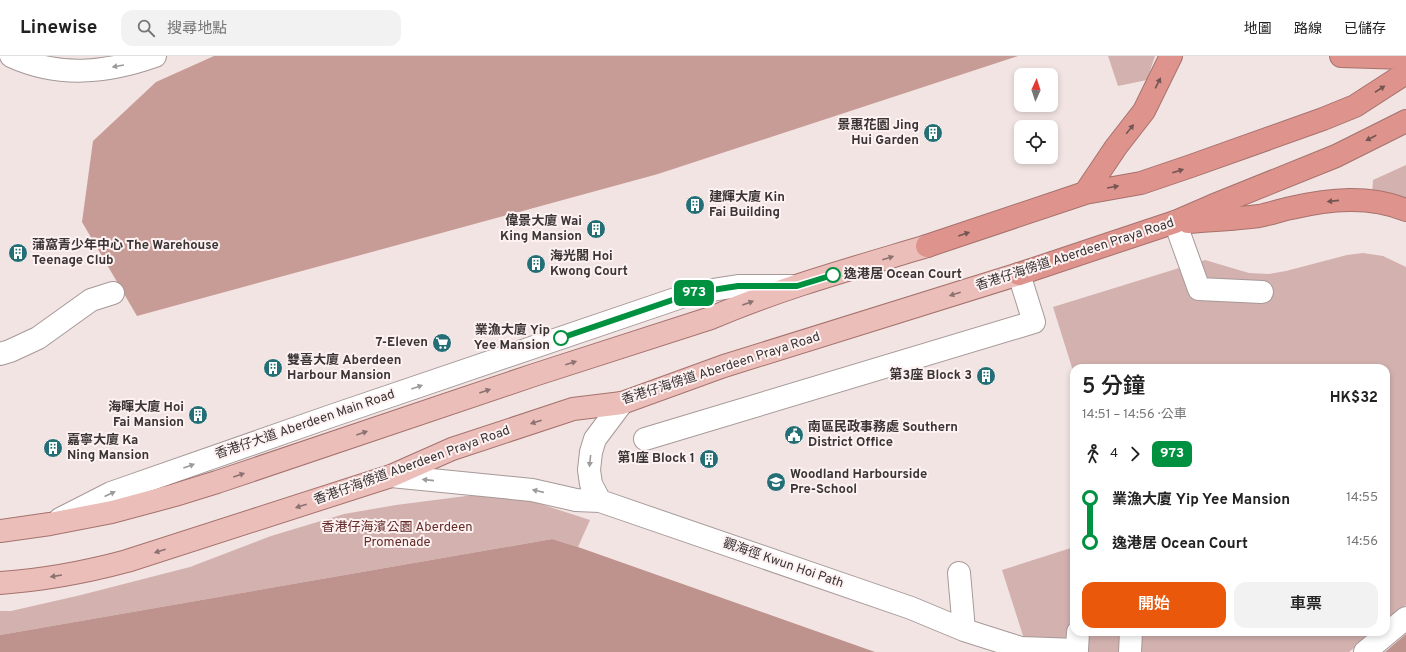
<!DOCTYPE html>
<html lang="zh-TW">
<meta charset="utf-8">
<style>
body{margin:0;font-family:Overpass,"Noto Sans TC",sans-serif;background:#f2f2f2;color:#222;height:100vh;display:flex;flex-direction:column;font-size:15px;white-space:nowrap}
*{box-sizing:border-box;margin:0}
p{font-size:13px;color:#767676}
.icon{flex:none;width:22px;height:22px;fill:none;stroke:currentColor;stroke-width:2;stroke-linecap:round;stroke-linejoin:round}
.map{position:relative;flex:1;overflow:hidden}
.panel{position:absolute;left:1070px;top:308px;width:320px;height:272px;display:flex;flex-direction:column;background:#fff;border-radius:12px;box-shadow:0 2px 6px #0003}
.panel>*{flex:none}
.badge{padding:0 8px;border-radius:6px;font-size:14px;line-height:26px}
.needle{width:26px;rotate:3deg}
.controls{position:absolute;left:1014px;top:12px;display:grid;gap:8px}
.controls a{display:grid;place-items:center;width:44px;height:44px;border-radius:8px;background:#fff;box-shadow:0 2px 6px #0003;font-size:20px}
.map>.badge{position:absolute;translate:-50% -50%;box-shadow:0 0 0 2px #fff}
.legs{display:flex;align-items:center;gap:6px;height:44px;padding:0 12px;font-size:13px}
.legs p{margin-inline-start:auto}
.headline{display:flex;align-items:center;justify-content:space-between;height:68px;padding:0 12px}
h1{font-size:22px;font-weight:600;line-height:30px}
.action{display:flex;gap:8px;margin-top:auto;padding:8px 12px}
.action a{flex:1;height:46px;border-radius:12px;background:#ea580c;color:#fff;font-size:16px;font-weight:600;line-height:46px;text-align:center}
.action a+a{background:#f2f2f2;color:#222}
ul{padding:0 12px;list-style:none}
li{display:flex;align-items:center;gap:14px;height:44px;font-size:15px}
li i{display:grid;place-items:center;width:6px;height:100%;margin:0 5px;background:currentColor}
li i::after{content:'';width:10px;height:10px;margin:-5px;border:3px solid;border-radius:50%;background:#fff}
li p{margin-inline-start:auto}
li:first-child i{background:linear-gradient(#0000 50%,currentColor 0)}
li:last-child i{background:linear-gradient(currentColor 50%,#0000 0)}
header{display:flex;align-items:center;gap:24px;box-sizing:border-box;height:56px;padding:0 20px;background:#fff;border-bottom:1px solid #e0e0e0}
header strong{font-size:19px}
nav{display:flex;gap:22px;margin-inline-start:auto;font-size:14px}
.search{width:280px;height:36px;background:#f2f2f2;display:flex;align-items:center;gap:10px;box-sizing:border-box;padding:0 14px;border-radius:12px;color:#767676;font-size:15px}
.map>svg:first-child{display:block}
.green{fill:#d3b1ae}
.forest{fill:#c79b96}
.water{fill:#be928d}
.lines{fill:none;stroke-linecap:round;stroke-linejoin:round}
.minor-casing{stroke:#a69998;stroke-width:24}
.major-casing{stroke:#a5726d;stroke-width:24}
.highway-casing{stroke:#a5726d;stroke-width:24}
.minor{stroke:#fff;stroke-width:22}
.major{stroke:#ebbeba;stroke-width:22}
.highway{stroke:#de938c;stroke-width:22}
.oneway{fill:#9c9a9a}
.oneway2{fill:#735553}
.oneway3{fill:#8a7270}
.line-1-casing{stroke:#fff;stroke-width:9}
.line-1{stroke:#009140;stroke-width:6}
.stop-1-dot{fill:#fff;stroke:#009140;stroke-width:2}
.labels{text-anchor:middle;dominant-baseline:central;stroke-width:4;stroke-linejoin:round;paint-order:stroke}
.poi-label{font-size:13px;font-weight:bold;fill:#3a3434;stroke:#fdf2f1;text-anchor:start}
.street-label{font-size:13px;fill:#3a3434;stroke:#fdf2f1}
.stop-label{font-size:13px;font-weight:bold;fill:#3a3434;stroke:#fdf2f1;text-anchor:start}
.park-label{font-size:13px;fill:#632a27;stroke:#fdf2f1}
</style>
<header>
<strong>Linewise</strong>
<div class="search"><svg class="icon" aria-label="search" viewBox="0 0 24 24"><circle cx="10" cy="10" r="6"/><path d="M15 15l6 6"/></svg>搜尋地點</div>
<nav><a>地圖</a><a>路線</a><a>已儲存</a></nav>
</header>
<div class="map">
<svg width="1406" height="596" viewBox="0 0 1406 596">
<rect width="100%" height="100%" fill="#f2e4e3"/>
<path class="green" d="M1108,0H1155L1147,24L1118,30Z
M1406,109V146L1372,138L1373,124Z
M1363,197L1383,200L1406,211V549L1386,565V312H1074V318L1053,251L1205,204L1249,217L1269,218L1286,215L1347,199Z
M474,439L525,443L590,464L578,491L552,483L0,579V555H11L81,539L190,511L271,480L344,458L396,449Z
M1074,491V576H1373L1349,596H1021L1026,589L1002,514Z"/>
<path class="forest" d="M214,0H1018L658,118L137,260L82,166L93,85L156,26Z"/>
<path class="water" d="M552,483L578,491L875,596H0V579Z
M1406,578V596H1385Z"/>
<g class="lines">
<defs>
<path id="minor" d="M11,0C59,22 107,17 155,0
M1175,166L1199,233L1262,236
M0,298L10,295L38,282L91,244L113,237
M645,383L1034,266L1019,218
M391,420L532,434L576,444L600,445L911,552L964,574L1008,588L1021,592L1077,594L1078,576
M600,445L591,428L589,414L591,396L595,383L622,347
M60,463L111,437L334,359L693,237L738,230H791
M959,517L964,574
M1130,596L1131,576
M1365,596L1406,562"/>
<path id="major" d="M0,475L50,468L112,456L175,439L217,426L534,319L711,262C781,232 854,212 927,190
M0,527C43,524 86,516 127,505L391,420L452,393L573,353L622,347L724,310L1019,218"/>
<path id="highway" d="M1341,0L1406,2
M1085,137L1116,91L1144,55L1171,0
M1188,166C1212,164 1236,163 1259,160C1270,158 1281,154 1291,152C1330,143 1369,139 1406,154
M927,190L1085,137L1141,127L1191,110L1323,63L1355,50L1406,17
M1019,218L1175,166L1212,150L1336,100L1406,65"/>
</defs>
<use href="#minor" class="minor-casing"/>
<use href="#major" class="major-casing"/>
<use href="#highway" class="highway-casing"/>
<use href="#minor" class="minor"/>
<use href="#major" class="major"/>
<use href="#highway" class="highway"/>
</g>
<defs><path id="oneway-solid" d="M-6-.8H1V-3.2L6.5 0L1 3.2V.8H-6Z"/></defs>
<g class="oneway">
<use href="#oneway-solid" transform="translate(118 10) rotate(170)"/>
<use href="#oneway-solid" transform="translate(417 331) rotate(-19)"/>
<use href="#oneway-solid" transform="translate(590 405) rotate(96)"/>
<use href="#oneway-solid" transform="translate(189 410) rotate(-20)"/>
<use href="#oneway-solid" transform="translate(428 424) rotate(-174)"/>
<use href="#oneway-solid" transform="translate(538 435) rotate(-167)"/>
<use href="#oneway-solid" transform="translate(110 438) rotate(-24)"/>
</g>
<g class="oneway2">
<use href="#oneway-solid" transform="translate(1158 27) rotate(-63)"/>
<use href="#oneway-solid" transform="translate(1380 33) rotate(-33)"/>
<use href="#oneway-solid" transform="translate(1130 73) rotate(-51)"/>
<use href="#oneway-solid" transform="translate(1371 82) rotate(153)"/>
<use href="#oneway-solid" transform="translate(1178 115) rotate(-18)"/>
<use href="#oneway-solid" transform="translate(1113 131) rotate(-10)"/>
<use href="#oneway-solid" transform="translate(1333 145) rotate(174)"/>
<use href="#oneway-solid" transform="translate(964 178) rotate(-19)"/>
</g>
<g class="oneway3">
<use href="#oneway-solid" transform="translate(888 202) rotate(-17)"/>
<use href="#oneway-solid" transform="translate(955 238) rotate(163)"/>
<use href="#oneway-solid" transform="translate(748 247) rotate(-20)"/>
<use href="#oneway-solid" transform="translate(571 307) rotate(-18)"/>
<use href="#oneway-solid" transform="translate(485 335) rotate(-19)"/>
<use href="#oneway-solid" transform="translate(536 366) rotate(162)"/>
<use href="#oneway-solid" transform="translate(362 377) rotate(-19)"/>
<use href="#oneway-solid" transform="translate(239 419) rotate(-19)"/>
<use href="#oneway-solid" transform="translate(301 450) rotate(162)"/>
<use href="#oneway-solid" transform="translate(160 495) rotate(163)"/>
<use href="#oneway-solid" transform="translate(56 520) rotate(171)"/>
</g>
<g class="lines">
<defs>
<path id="line-1" d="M561,282L693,237L738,230H797L833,219"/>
</defs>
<use href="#line-1" class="line-1-casing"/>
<use href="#line-1" class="line-1"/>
</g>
<defs>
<symbol id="building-disc" viewBox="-11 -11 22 22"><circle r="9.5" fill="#246e76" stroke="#fdf2f1"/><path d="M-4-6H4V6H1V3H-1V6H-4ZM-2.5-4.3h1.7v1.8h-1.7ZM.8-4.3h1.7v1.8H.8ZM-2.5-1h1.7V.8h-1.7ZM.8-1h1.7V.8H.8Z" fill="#fff"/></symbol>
<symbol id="supermarket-disc" viewBox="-11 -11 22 22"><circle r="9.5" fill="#246e76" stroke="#fdf2f1"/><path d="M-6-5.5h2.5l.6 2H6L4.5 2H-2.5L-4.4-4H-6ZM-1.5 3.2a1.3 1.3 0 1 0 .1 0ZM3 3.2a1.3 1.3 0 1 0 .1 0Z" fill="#fff"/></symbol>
<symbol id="civic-disc" viewBox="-11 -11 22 22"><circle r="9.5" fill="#246e76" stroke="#fdf2f1"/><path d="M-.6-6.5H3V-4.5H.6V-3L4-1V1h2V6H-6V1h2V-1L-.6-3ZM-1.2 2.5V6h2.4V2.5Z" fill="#fff"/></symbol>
<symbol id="school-disc" viewBox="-11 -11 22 22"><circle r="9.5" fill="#246e76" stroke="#fdf2f1"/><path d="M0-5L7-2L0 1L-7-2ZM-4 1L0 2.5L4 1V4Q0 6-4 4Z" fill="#fff"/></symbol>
</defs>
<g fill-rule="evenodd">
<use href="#building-disc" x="922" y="66" width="22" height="22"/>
<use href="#building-disc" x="684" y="138" width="22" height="22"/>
<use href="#building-disc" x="585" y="162" width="22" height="22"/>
<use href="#building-disc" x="7" y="186" width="22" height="22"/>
<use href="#building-disc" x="525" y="197" width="22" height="22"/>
<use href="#supermarket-disc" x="431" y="276" width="22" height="22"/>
<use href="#building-disc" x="262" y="301" width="22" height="22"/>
<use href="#building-disc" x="975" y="309" width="22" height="22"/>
<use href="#building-disc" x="187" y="348" width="22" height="22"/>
<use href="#civic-disc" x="783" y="368" width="22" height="22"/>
<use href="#building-disc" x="42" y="381" width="22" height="22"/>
<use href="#building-disc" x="698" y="392" width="22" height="22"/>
<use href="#school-disc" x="765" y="415" width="22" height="22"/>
</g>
<g class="stop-1-dot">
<circle cx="833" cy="219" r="7"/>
<circle cx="561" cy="282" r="7"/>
</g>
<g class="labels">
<g class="poi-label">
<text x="919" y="70" text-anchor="end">景惠花園 Jing<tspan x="919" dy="15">Hui Garden</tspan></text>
<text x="709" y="142">建輝大廈 Kin<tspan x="709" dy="15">Fai Building</tspan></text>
<text x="582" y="166" text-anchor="end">偉景大廈 Wai<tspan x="582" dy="15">King Mansion</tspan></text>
<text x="32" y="190">蒲窩青少年中心 The Warehouse<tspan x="32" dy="15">Teenage Club</tspan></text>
<text x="550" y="201">海光閣 Hoi<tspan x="550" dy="15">Kwong Court</tspan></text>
<text x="428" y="287" text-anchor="end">7-Eleven</text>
<text x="287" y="305">雙喜大廈 Aberdeen<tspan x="287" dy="15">Harbour Mansion</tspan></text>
<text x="972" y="320" text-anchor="end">第3座 Block 3</text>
<text x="184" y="352" text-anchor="end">海暉大廈 Hoi<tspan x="184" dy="15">Fai Mansion</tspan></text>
<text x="808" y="372">南區民政事務處 Southern<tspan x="808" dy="15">District Office</tspan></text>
<text x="67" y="385">嘉寧大廈 Ka<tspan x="67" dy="15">Ning Mansion</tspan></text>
<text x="695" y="403" text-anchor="end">第1座 Block 1</text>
<text x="790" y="419">Woodland Harbourside<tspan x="790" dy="15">Pre-School</tspan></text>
</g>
<g class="street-label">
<text transform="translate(1075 199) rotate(-18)">香港仔海傍道 Aberdeen Praya Road</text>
<text transform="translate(721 313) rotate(-18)">香港仔海傍道 Aberdeen Praya Road</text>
<text transform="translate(305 369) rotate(-19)">香港仔大道 Aberdeen Main Road</text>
<text transform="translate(412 410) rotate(-20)">香港仔海傍道 Aberdeen Praya Road</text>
<text transform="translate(783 508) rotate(19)">觀海徑 Kwun Hoi Path</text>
</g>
<g class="stop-label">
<text x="844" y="219">逸港居 Ocean Court</text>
<text x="550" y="275" text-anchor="end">業漁大廈 Yip<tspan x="550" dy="15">Yee Mansion</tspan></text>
</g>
<g class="park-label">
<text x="397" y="472">香港仔海濱公園 Aberdeen<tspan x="397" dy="15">Promenade</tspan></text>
</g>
</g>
</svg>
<div class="controls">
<a><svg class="needle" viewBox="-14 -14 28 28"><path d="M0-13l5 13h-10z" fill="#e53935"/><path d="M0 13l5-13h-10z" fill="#767676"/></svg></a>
<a><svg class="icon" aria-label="locate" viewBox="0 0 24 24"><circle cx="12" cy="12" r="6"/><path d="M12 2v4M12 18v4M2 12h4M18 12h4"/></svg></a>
</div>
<b class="badge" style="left:694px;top:237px;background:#009140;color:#fff">973</b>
<section class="panel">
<div class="headline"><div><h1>5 分鐘</h1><p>14:51 – 14:56 · 公車</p></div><b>HK$32</b></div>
<div class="legs"><svg class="icon" aria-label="walk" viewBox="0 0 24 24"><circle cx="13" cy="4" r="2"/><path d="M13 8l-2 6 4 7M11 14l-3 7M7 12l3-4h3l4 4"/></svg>4<svg class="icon" aria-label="forward" viewBox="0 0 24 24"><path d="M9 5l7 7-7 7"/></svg><b class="badge" style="background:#009140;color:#fff">973</b></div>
<ul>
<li><i style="color:#009140"></i><b>業漁大廈 Yip Yee Mansion</b><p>14:55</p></li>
<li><i style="color:#009140"></i><b>逸港居 Ocean Court</b><p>14:56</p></li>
</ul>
<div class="action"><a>開始</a><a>車票</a></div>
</section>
</div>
